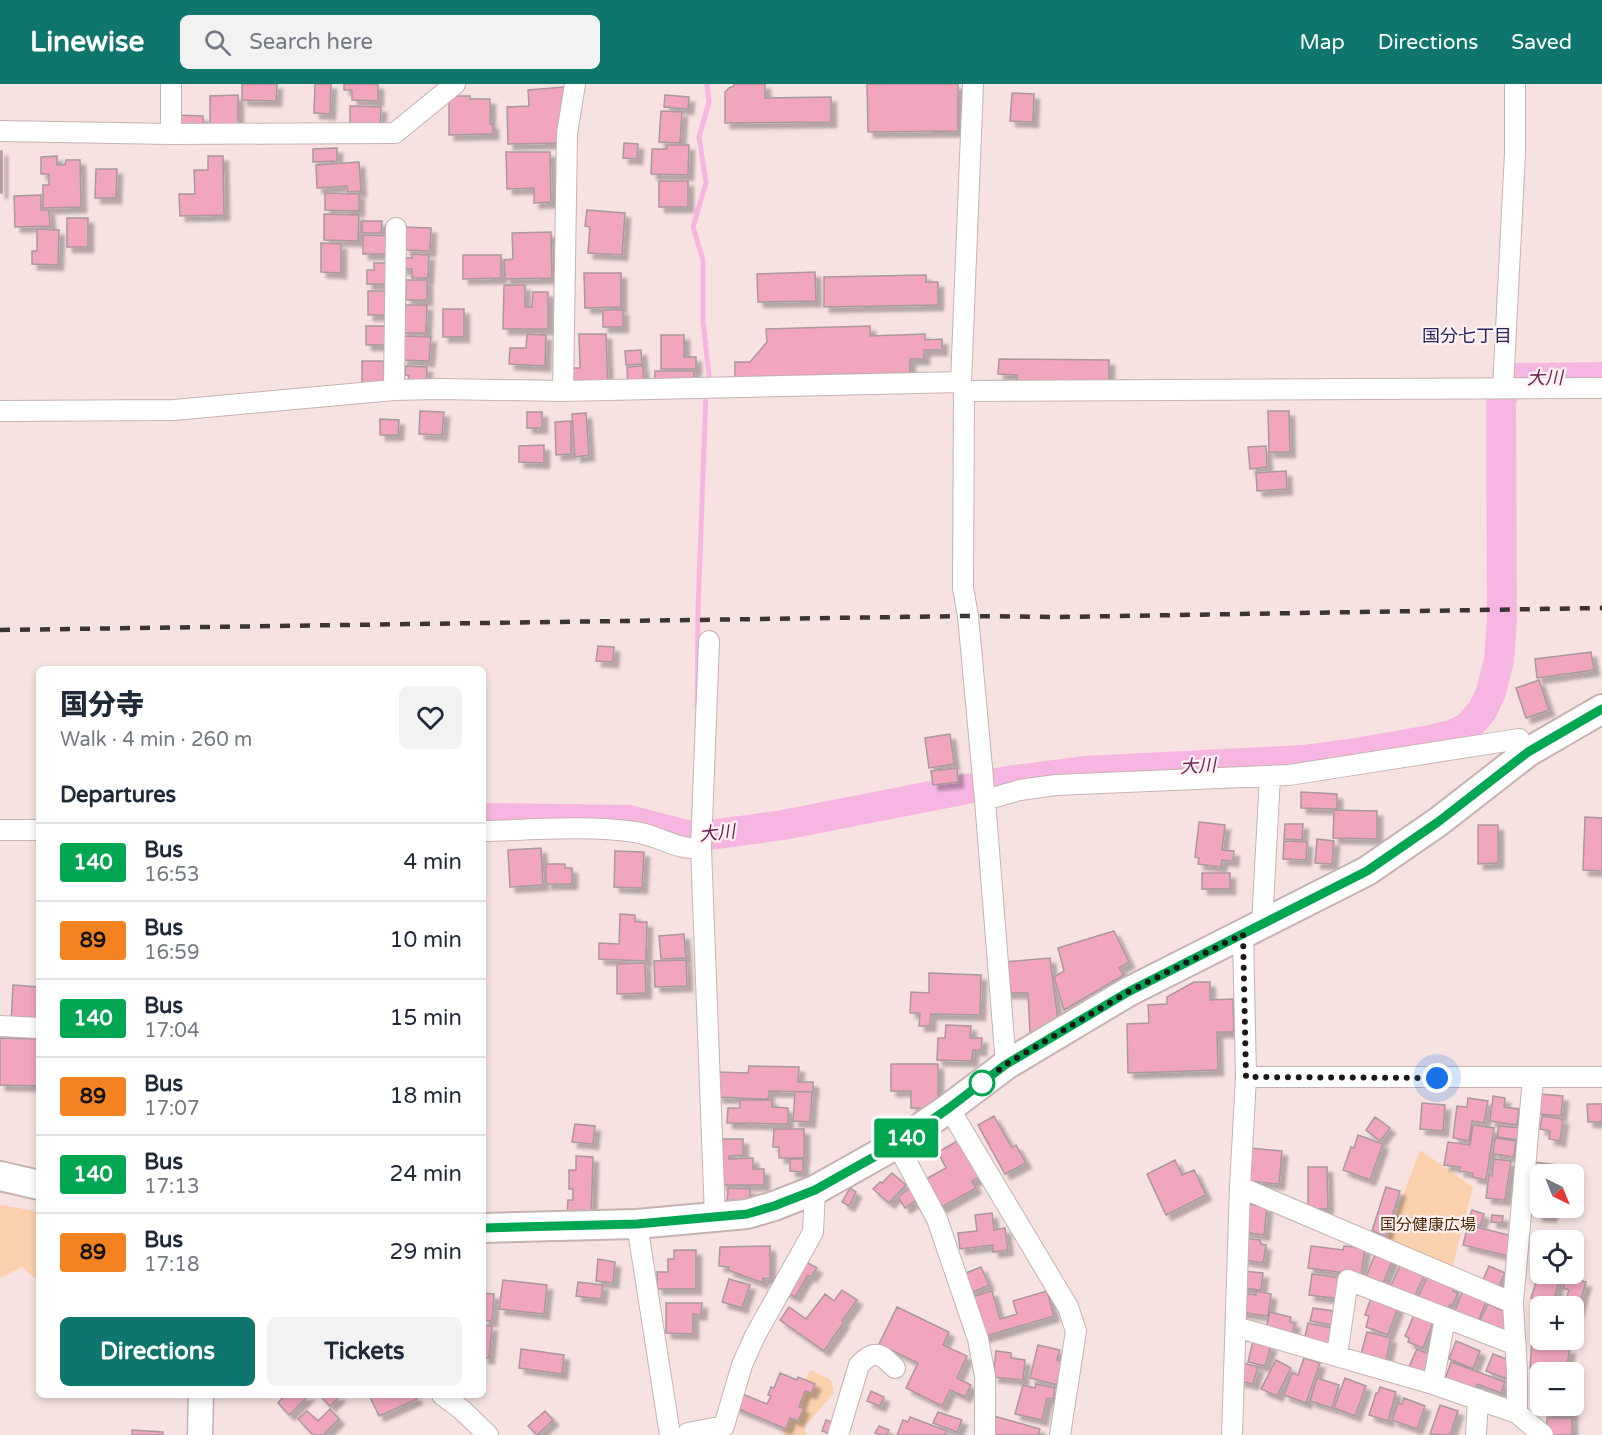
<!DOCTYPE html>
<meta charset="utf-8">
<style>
body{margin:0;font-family:"Varela Round","Noto Sans JP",sans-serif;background:#f2f2f3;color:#1f2937;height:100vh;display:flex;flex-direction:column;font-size:22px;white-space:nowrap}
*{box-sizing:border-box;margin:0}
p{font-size:20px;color:#747a83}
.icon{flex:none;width:33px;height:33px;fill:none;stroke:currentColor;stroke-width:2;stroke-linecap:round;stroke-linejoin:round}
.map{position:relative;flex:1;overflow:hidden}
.side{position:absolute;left:36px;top:582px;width:450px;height:732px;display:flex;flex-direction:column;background:#fff;border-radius:9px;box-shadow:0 3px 9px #0003}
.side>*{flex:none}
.badge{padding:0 12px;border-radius:4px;font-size:21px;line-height:39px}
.needle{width:39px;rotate:137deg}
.tools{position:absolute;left:1530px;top:1080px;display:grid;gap:12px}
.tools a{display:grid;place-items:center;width:54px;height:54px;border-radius:9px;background:#fff;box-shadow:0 3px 9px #0003;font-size:30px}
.you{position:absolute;width:30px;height:30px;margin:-15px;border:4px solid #fff;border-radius:50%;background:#1a73e8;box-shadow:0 0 0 9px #1a73e833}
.map>.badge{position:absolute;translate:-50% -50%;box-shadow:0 0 0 3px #fff}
h2{padding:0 24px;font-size:22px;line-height:54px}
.round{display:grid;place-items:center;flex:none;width:63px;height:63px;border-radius:9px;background:#f2f2f3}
.overview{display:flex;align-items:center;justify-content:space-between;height:102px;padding:0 24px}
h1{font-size:28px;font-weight:800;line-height:45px}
.primary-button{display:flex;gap:12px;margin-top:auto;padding:12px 24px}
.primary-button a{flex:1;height:69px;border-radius:9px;background:#0f766e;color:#fff;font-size:24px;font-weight:800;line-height:69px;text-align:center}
.primary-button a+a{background:#f2f2f3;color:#1f2937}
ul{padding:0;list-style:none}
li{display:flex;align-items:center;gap:18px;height:78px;padding:0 24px;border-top:2px solid #e0e1e3}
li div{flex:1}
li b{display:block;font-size:22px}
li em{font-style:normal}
li .badge{min-width:66px;font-weight:700;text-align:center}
header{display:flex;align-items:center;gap:36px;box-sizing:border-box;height:84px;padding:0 30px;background:#0f766e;color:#fff}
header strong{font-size:28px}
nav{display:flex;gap:33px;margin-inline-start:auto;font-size:21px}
.search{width:420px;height:54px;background:#f2f2f3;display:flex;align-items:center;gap:15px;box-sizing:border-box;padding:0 21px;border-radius:9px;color:#747a83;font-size:22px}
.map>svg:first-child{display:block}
.green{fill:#fbd0ac}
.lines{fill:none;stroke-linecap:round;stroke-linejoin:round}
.stream{stroke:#f7b6e1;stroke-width:5}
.river{stroke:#f7b6e1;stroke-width:30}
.building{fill:#f1a6bd;stroke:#aa989d;stroke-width:1.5;filter:url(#shadow)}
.minor-casing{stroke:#c5b2b1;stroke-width:22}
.tertiary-casing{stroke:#c5b2b1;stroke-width:27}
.secondary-casing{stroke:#c5b2b1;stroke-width:32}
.minor{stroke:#fff;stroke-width:20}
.tertiary{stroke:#fff;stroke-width:24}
.secondary{stroke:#fff;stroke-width:28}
.rail{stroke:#3c3333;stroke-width:4.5;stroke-dasharray:10 10;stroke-linecap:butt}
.line-casing{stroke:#fff;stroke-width:14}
.line{stroke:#00a651;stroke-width:9}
.walk{stroke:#1e1717;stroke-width:6;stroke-dasharray:0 10.8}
.stop-dot{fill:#fff;stroke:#00a651;stroke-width:3}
.labels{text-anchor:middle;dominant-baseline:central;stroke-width:4.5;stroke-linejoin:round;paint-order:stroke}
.park-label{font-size:16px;fill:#4b2700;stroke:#fef1f1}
.neighbourhood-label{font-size:18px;fill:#25255f;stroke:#fef1f1}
.water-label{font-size:18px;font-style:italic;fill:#692056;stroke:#fef1f1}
</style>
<header>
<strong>Linewise</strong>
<div class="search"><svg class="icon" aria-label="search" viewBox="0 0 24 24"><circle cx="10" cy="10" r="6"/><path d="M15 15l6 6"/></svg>Search here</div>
<nav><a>Map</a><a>Directions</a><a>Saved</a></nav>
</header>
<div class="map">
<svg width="1602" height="1351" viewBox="0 0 1602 1351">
<defs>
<filter id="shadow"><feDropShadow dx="5.5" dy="5.5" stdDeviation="1.5" flood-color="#0004"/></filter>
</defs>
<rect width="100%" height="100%" fill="#f6e2e1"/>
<path class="green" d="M1420,1066L1473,1103L1451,1188L1385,1160Z
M0,1121L30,1126L39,1129V1198L22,1183L0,1194Z
M811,1286L831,1296L834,1309L805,1342L806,1351H784L781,1337Z"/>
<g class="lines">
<path class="stream" d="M707,0L709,18L699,53L706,99L693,143L703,176V237L709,292L708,299
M697,622L698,527L706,308"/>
<path class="river" d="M483,734L629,736L695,753L783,741L1008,697L1086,687L1303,676L1362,668L1430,656L1452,651L1468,643L1482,627L1491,608L1499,576L1502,536L1501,314L1514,294L1602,293"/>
</g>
<path class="building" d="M242,0H277L276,17L242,16Z
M315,0H331L330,30L314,29Z
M344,0H378V17L352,16V6H344Z
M734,0H765V14L831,13V38L725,39V8L729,4L734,2Z
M867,0H958V47L868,48Z
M564,3L559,59L508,60L507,23L529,22L528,6Z
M1012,9L1034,10L1033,38L1010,37Z
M238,11V45L210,46V12Z
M665,11L689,13L688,25L664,23Z
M449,12H470V15H490V40H493V50L449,51Z
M350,22L381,23L380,45H350Z
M661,27L682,28L680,59L659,58Z
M174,31L203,32V48H174Z
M624,59L638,60L637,75L623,74Z
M667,61H689L688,91L651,90L652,65H667Z
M337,64V77L313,78V65Z
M0,67H2V109H0Z
M506,68H550L551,118L534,119V104L507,105Z
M57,72V81H65L66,76H80L81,123L43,124V101H49V90H41V73Z
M208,72H223L224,131L180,132L179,110H195L194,86H208Z
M359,78L361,107L348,108L347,102L317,104L316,81Z
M96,85H117L116,114H95Z
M659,97H688V123H659Z
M325,109L359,110V127L325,126Z
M41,111V126H49L50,142L15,143L14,112Z
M587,126L625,129L622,171L588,169L590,143L585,142Z
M324,130L359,131L358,157L324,156Z
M67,134H88V163H67Z
M362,137H382L381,149H362Z
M405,143L431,144L430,167L405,166Z
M37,145L59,146L58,181L32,180V167H37Z
M551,148L552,194L505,195L504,176L513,175L512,149Z
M363,151L394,152V170H363Z
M321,159L341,160V189L321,188Z
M412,170L429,171L428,194H412V185H401L402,174H412Z
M463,171H501V194L463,195Z
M374,179H394V200H367V186H374Z
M815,188L816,217L758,218L757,190Z
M584,189H621V223L585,224Z
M926,191V198H938V221L824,223V193Z
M406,196H427V216H406Z
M504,201H525V223H532L533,208H548V245H503Z
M368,207H389V231H368Z
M402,221H427L426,249H402Z
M443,225H464V253H443Z
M603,226H623V243H603Z
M366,242H388L387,261H366Z
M870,242V252L925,250V256L942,255V266H924V275H910V289L735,293V278H750L767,258L766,245Z
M527,250L546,251L545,282L509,280L510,264H526Z
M579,250H606L608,304L565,305V284H580Z
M661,251H684V273H696V285H661Z
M404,252L431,253L429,277L402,276Z
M641,266L642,280L626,281L625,267Z
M999,275L1109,276V303L1017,302V291L998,290Z
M362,277H384V303L362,304Z
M406,282L427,283L426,304L408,303L409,292L405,291Z
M643,282L644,304L628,305L627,283Z
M655,287H694V303H654Z
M420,327L444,328L442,351L419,350Z
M1268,327H1289L1290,368H1269Z
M527,328H542V344H527Z
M586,329L589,371L575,373L572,330Z
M380,335L399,336L398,351H380Z
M571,337V370L556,371L555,338Z
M544,361V379L519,378V362Z
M1266,362L1267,383L1250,385L1248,363Z
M1286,387L1287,405L1257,407L1256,389Z
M598,562L614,563L613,578L596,577Z
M1591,568L1594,586L1537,594L1535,575Z
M1539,596L1549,626L1526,634L1516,604Z
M950,650L954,680L929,684L925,654Z
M957,684L958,698L933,701L931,687Z
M1301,708L1337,710V725L1301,724Z
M1334,726L1377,727V755L1333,754Z
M1585,733L1602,734V787L1583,786Z
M1199,738L1225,741L1222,766L1234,767L1233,777L1222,776L1221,783L1198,780L1199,774L1195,773Z
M1285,740H1303L1302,756L1284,755Z
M1478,741H1498V779L1478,780Z
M1317,755L1334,757L1332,780L1315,779Z
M1284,757L1307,758L1306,776L1283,775Z
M541,764L543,801L510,803L508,766Z
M615,767L644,768L642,804L614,803Z
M546,780H565V784H572V800H546Z
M1202,789H1230V805H1202Z
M620,830L635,831V838H647L646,877L599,875V859L619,860Z
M1114,847L1129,878L1119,884L1124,891L1064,926L1054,893L1064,887L1058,864Z
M684,850L686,874L661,875L659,852Z
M1050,874L1058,937L1030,949L1028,909H1004V878Z
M686,876L687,902L655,903L654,877Z
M645,879L646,909L617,910V880Z
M929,889L981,891L980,931L931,930L930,942H919L920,929H910L911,908L929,909Z
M1194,898H1210V916L1233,915L1234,948H1217L1218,986L1128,989L1127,940L1149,939L1148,921L1167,920V913Z
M13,901L38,903L36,941L11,940Z
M946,941L971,942L970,954H982L981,966H973L972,977L937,976L938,954H945Z
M0,954L39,955V1002L0,1001Z
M891,980H938V1024H911V1007H891Z
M749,982L799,983L798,998H813V1008L769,1007L768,1015L717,1013L718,988L748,989Z
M795,1008H812L810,1038L793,1037Z
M1541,1010L1563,1012L1561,1032L1539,1030Z
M1493,1012L1505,1014L1504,1023L1519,1025L1517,1041L1490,1037Z
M1468,1014L1488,1017L1484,1039L1472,1037L1469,1057L1453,1054L1457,1022L1467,1023Z
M740,1016H772V1023L788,1024V1040L727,1039L728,1024H740Z
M1422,1019L1445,1021L1443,1047L1420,1045Z
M1587,1020H1602V1038H1588Z
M994,1032L1012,1064L1016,1061L1026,1079L1005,1090L978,1041Z
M1542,1032L1563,1035L1560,1057L1549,1055L1550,1047L1540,1045Z
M1375,1033L1390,1044L1380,1057L1366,1046Z
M575,1040L595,1042L593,1060L572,1058Z
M1473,1041L1494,1044L1486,1096L1472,1093L1473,1089L1459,1087L1460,1083L1444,1081L1448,1058L1470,1061Z
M1499,1042L1522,1044L1520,1056L1497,1053Z
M774,1045H804V1074H779V1063H773Z
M1358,1051L1383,1060L1370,1096L1343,1086L1351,1063L1354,1064Z
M1495,1054L1516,1057L1514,1073L1493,1070Z
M720,1055H743V1071L729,1072V1075L753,1074V1085H764V1101H721Z
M959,1056L980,1093L972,1097L976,1104L940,1124L924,1096L946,1084L938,1068Z
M1250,1064L1282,1067L1279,1100L1247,1097Z
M576,1072L593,1073L591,1132L567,1131L568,1116H573V1105H569V1086H576Z
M790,1075H803V1088L790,1087Z
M1494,1075L1511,1077L1505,1116L1486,1114L1489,1091L1492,1092Z
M1175,1076L1182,1091L1194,1086L1206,1111L1166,1131L1147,1090Z
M1534,1078L1557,1081L1555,1090H1540V1107L1530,1106Z
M1308,1083H1327L1328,1125H1308Z
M892,1089L906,1101L889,1119L873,1105L880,1098L882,1099Z
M914,1098L931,1124L923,1130L915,1117L905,1124L898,1113L907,1106Z
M1386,1103L1400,1107L1386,1152L1372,1147Z
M728,1104L750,1105V1118H727Z
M850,1104L856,1108L849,1122L842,1118Z
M1533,1111L1540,1112V1124H1552L1551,1133L1537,1131L1538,1126L1531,1125Z
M1246,1120L1267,1122L1264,1151L1243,1148Z
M1472,1126L1484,1130L1480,1142L1468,1138Z
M992,1129L994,1146L1005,1144L1008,1166L993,1168V1161L960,1165L958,1149L977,1147L975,1131Z
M1492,1131L1503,1132L1502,1139L1491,1138Z
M1468,1141L1513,1152L1508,1172L1463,1161Z
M1242,1154L1260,1156L1261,1160L1266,1161L1263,1179L1238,1175Z
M770,1162V1195L763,1194V1199L728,1186L729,1183L719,1182L720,1163Z
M1311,1162L1343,1166L1344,1162L1365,1164L1361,1191L1308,1184Z
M674,1166H696V1205H657V1188H668V1175H674Z
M1376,1168L1393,1175L1381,1204L1366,1193Z
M799,1174L817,1184L811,1193L808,1191L795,1213L780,1205Z
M598,1175L615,1178L613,1199L596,1197Z
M1401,1180L1425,1190L1413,1216L1389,1206Z
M1489,1182L1505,1189L1497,1206L1482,1198Z
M981,1183L989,1201L969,1210L961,1191Z
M1540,1186V1190H1553L1561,1192L1552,1221L1531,1214Z
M1242,1187L1263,1189L1261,1206L1240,1204Z
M1312,1190L1343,1194L1340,1215L1309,1211Z
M1428,1191L1455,1202L1453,1207L1458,1209L1452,1222L1450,1221L1446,1229L1417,1216Z
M1567,1193L1586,1198L1576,1232L1574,1231V1222H1564L1569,1206L1563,1204Z
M729,1195L750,1201L742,1224L722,1218Z
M503,1196L547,1201L544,1230L499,1225Z
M578,1198L603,1201L601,1215L576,1212Z
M842,1206L857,1216L842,1237L844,1238L824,1267L780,1236L789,1223L806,1235L825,1210L834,1217Z
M1463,1206L1487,1216L1476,1242L1454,1229Z
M992,1207L1000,1235L1017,1230L1013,1217L1047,1207L1054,1232L983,1253L971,1213Z
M1256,1207L1271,1210L1268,1232L1239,1228L1241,1209L1256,1211Z
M483,1209L494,1210L492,1237L483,1236Z
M1371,1214L1398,1223L1388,1251L1366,1243L1369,1232L1365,1231Z
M666,1219H702L701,1231L693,1230V1250L666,1249Z
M1488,1220L1512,1231L1504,1247L1480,1236Z
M897,1223L949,1248L943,1261L967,1272L957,1294L971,1301L965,1313L950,1306L942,1322L906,1304L918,1279L879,1260Z
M1313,1224L1334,1227L1332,1241L1310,1237Z
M1270,1228L1291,1233L1290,1238L1295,1239L1291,1254L1265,1248Z
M1414,1231L1433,1239L1423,1264L1408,1258L1409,1254L1405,1252Z
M1308,1239L1337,1245L1330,1263L1304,1257Z
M483,1241L492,1242L489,1274H483Z
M1367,1248L1391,1254L1385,1280L1360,1274Z
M1253,1257L1271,1261L1265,1282L1248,1278Z
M1456,1257L1480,1267L1473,1285L1449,1275Z
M1532,1257H1543L1547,1263L1570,1265L1566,1286L1530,1284Z
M1038,1261L1060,1266L1057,1276L1063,1278L1058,1301L1030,1294Z
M521,1265L564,1271L562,1290L519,1284Z
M1417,1265L1433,1272L1423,1294L1407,1287Z
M996,1267L1011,1269V1274L1025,1276L1023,1296L993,1293Z
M1493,1270L1514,1278L1513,1297L1486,1287Z
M1304,1274L1320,1279L1306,1319L1284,1311L1292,1289L1298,1291Z
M1276,1276L1291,1284L1277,1312L1261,1305Z
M1451,1278L1505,1298L1501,1309L1477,1300L1473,1312L1443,1301Z
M1243,1279L1258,1283L1253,1300L1239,1297Z
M780,1289L797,1296L798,1293L815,1300L811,1309L805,1307L799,1323L804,1324L798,1337L790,1334L786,1345L734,1323L740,1309L767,1320L771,1312L768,1311L771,1303L774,1304Z
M1317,1294L1339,1301L1332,1324L1310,1317Z
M1345,1294L1366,1302L1355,1332L1334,1324Z
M1036,1300L1055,1304L1053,1315L1047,1314L1042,1336L1015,1330L1023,1301L1035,1304Z
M1380,1303L1396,1308L1388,1337L1369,1331L1376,1309H1378Z
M871,1307L884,1313L880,1322L867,1317Z
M285,1311H309L289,1331L278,1319Z
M319,1311H339L340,1312L330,1322Z
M369,1311H415L417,1315L379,1332Z
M1404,1314L1425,1322L1417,1345L1392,1336L1398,1319L1402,1320Z
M1440,1321L1458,1327L1450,1351L1430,1350Z
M1547,1322H1572V1332H1547Z
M330,1325L339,1335L323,1351H313L298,1335L307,1327L318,1337Z
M545,1327L553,1336L537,1351L528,1342Z
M938,1328L962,1336L957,1348L933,1339Z
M994,1332L1040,1345L1038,1351H990Z
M910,1333L947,1347L945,1351H897L903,1336L908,1338Z
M1547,1334H1572V1351H1547Z
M826,1336L840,1341L834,1351L822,1347Z
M879,1342L889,1346L887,1351H880L875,1349Z
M132,1346L163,1348V1351H132Z"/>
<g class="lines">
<defs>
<path id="minor" d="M171,0V50
M973,0L961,298L964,307L963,504L968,532L985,716L1006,981
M0,47L171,50L395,49L455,0
M1503,304L1515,69V0
M394,306L396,144
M563,307L567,50L575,0
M964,307L1602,304
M0,327L174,326L394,306L438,305L563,307L961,298
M709,557L701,764L715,1133
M985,716L1020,706L1056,701L1289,691L1519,655L1528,668
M0,746H39
M483,747C534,746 585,741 635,748C658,751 678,767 701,764
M1262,840L1270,692
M0,942L39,944
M1246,993H1602
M949,1024L1068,1223L1076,1247L1060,1351
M897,1060L937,1135L978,1255L985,1292V1351
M1240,1103L1513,1219
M637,1140L670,1351
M1236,1243L1433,1300L1517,1329L1543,1351
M1337,1271L1348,1196L1516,1261
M1433,1300L1445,1234
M442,1311L461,1325L488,1351
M1517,1329V1288L1513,1219L1533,994
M687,1351L688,1349L724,1342L742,1281L755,1252L813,1148L815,1106
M838,1351L859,1281C875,1264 881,1270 895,1284
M1232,1351L1240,1103L1246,993L1243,850
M1476,1351L1478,1315"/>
<path id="tertiary" d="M200,1351L201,1311"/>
<path id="secondary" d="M0,1092L39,1101
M483,1144L637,1140L747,1130L774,1122L815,1106L897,1060L949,1024L1006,981L1128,908L1367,787L1438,738L1528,668L1602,625"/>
</defs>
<use href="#minor" class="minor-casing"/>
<use href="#tertiary" class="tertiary-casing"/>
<use href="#secondary" class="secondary-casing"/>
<use href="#minor" class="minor"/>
<use href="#tertiary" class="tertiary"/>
<use href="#secondary" class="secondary"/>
<path class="rail" d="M0,546L968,532L1060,533L1602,524"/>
</g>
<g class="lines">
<defs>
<path id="line" d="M483,1144L637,1140L747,1130L774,1122L815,1106L897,1060L949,1024L1005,981L1128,908L1367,787L1438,738L1528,668L1602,625"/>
</defs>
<use href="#line" class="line-casing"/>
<use href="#line" class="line"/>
<path class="walk" d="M982,999L1005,981L1128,908L1243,850L1246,993L1437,994"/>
</g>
<circle class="stop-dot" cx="982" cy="999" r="12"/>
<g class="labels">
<g class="park-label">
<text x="1428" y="1141">国分健康広場</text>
</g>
<g class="neighbourhood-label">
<text x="1467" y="252">国分七丁目</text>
</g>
<g class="water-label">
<text transform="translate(1545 294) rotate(-1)">大川</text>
<text transform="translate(1198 682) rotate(-3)">大川</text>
<text transform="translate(717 749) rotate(-6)">大川</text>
</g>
</g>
</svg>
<div class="tools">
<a><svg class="needle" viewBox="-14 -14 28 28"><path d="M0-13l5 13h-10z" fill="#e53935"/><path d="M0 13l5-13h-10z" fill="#747a83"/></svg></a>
<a><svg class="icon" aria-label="locate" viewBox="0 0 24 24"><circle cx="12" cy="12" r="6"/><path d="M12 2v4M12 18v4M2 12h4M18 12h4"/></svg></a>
<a>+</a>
<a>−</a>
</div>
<div class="you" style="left:1437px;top:994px"></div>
<b class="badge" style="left:906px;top:1054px;background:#00a651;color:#fff">140</b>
<section class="side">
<div class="overview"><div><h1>国分寺</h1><p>Walk · 4 min · 260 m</p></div><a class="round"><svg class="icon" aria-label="heart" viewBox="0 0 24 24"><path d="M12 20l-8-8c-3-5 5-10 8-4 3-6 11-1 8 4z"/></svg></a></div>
<h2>Departures</h2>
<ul>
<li><span class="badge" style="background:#00a651;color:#fff">140</span><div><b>Bus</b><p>16:53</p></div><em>4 min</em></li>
<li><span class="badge" style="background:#f58220;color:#111">89</span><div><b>Bus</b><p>16:59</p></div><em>10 min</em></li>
<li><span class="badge" style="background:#00a651;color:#fff">140</span><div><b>Bus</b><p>17:04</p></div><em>15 min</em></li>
<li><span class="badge" style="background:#f58220;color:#111">89</span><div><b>Bus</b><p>17:07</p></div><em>18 min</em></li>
<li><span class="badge" style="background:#00a651;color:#fff">140</span><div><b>Bus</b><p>17:13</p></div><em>24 min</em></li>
<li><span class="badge" style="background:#f58220;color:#111">89</span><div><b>Bus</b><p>17:18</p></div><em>29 min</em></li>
</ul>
<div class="primary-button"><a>Directions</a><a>Tickets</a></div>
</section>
</div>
